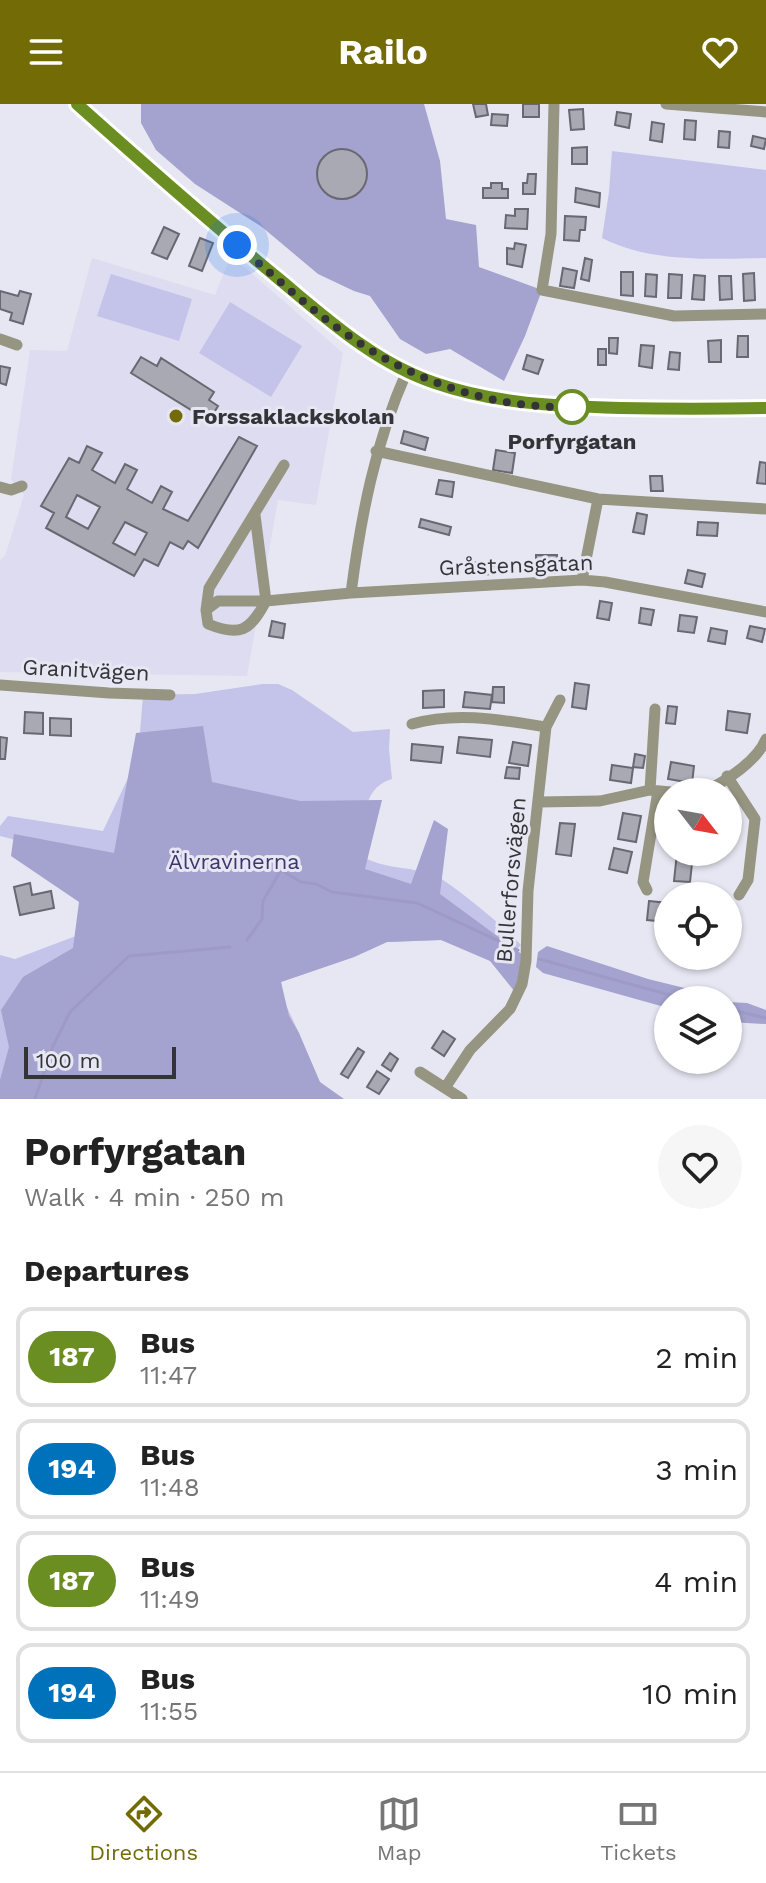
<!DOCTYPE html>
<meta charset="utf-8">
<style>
body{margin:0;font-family:"Work Sans",sans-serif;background:#f6f6f6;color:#222;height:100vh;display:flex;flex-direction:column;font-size:30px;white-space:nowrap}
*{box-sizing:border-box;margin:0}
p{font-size:26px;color:#767676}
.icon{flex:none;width:44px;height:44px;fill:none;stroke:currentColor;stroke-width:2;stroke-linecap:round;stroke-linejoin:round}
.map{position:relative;height:995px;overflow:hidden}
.details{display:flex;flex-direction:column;background:#fff;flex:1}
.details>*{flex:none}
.badge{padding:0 16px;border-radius:26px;font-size:28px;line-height:52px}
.needle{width:52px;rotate:121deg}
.tools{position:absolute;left:654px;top:674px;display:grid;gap:16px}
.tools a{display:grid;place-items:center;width:88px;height:88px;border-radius:50%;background:#fff;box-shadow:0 2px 6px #0004;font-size:40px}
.scale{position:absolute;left:24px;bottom:20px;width:152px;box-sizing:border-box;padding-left:8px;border:4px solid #333338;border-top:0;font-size:22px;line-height:28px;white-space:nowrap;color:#333338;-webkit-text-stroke:6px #e7e7f3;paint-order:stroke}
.you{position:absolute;width:40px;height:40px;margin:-20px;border:6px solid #fff;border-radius:50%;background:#1a73e8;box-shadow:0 0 0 12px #1a73e833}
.map>.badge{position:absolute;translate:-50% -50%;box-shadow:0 0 0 4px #fff}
h2{padding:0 24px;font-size:30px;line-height:72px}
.round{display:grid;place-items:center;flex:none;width:84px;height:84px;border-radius:42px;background:#f6f6f6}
.headline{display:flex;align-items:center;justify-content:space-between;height:136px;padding:0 24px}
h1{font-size:38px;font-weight:700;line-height:60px}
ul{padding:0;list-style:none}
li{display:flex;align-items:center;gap:24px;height:100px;margin:0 16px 12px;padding:0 8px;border:4px solid #e0e0e0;border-radius:16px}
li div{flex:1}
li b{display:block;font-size:30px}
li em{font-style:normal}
li .badge{min-width:88px;font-weight:700;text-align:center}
header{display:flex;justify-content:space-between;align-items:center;height:104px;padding:0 24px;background:#736b05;color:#fff;font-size:36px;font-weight:700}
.menu{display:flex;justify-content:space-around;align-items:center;height:112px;border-top:2px solid #e0e0e0;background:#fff;font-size:22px;color:#767676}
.menu a{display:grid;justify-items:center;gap:4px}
.menu .active{color:#736b05}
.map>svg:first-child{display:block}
.built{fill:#dddcf0}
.green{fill:#c4c3e9}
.forest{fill:#a4a2ce}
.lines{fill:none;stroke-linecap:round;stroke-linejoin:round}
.stream{stroke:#9d9bc6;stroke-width:3}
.building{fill:#a9a9b4;stroke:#686872;stroke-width:2;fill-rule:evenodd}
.minor{stroke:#969581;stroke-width:11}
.tertiary{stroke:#969581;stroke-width:14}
.line-casing{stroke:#fff;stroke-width:18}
.line{stroke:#6b8e23;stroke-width:12}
.walk{stroke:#333338;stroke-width:8;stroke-dasharray:0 14.4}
.stop-dot{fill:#fff;stroke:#6b8e23;stroke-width:4}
.poi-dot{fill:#736b05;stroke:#e7e7f3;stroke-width:3}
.labels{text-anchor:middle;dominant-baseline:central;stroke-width:6;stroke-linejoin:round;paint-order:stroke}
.poi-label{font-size:22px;font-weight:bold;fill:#333338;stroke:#e7e7f3;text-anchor:start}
.stop-label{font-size:22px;font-weight:bold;fill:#333338;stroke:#e7e7f3}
.street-label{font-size:22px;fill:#333338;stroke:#e7e7f3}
.park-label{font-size:22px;fill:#3c366d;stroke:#e7e7f3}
</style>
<header><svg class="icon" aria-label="menu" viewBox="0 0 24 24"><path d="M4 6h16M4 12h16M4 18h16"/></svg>Railo<svg class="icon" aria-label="heart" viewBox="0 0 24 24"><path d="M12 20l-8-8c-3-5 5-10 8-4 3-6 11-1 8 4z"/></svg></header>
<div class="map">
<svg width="766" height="995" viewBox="0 0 766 995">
<rect width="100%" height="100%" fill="#e7e7f3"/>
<path class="built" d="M231,151L343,249L316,401L278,396L247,572L0,568V456L5,452L24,391L11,375L30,246L67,247L92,154L215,191Z"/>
<path class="green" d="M612,47L766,66V154C712,155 651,159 602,134L609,88Z
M111,170L192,195L179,237L97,212Z
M230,198L302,242L271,293L199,249Z
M263,580H278L292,586L353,628L390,625L389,645L392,675C358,685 365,724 365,754C388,766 415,762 438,773C452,780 511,828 521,841L518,844L493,846L441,836L387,838L354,853L281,878L284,897L299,929L313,981L340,995H0V851L15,855L89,827L88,788L12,735L0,732V722L8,712L103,727L138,653L143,591L195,590Z"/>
<path class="forest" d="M141,0H424L440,57L446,115L476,121L479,163L542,186L525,232L504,277L450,245L426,250L400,235L370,192L354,187L318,170L262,123L195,80L156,46L141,19Z
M203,622L212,678L300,697L382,696L365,765L411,780L434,716L448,725L440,790L523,851L515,888L490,857L441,836L387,838L354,853L281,878L289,912L299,929L320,978L344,995H0V976L9,943L1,906L23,873L73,844L79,798L11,752L14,730L114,749L136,629Z
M547,842L648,875L717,892L724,896H668V904L543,869L536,863L538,848Z
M728,898L747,899L766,906V920L728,918Z"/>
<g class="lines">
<path class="stream" d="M247,836L262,815L263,797L281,766L301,778L316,780L332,788L417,799L518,846
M539,855L688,896
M728,905L766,914
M35,995L53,942L70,908L129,852L230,843"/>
</g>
<path class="building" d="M473,0H486L488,11L476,13Z
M523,0H539V13H523Z
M583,5L584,25L571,26L569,6Z
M617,8L631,10L629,24L615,21Z
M492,10L508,11L507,22L491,21Z
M685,16L696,17L695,36L684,35Z
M652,18L664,20L662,38L650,36Z
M719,27L730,28L729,44L718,43Z
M753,32L766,35L764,45L751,42Z
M587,43V60H572V44Z
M317 70a25 25 0 1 1 50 0a25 25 0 1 1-50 0Z
M528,70H536L535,90H523V79H527Z
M491,79H502V85H508V94H483V84H491Z
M576,84L600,89L599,103L575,98Z
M515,105H528L527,125L505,124L506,111L515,112Z
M565,112L586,113L585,126H580L579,137L564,136Z
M164,123L179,130L167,155L152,149Z
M200,134L213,139L202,167L189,162Z
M515,139L526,141L522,163L507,160V144L514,145Z
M585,154L592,156L589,177L581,175Z
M563,164L577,167L574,184L560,182Z
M621,168H633V192L621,191Z
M754,169L755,196L744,197L743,170Z
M646,170L657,171L656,193L645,192Z
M669,170L682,171L681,194H668Z
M694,171L705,172L704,196L692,195Z
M719,172H731L732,195L720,196Z
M0,187L18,192L20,187L31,190L23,220L10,216L12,209L0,205Z
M738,232H748V253H737Z
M609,234H618L617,250L609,249Z
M721,236V258H709L708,237Z
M641,241L654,242L652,264L639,262Z
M598,245H606V261H598Z
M670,248L680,249L679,266L668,265Z
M527,251L543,256L538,270L523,265Z
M141,253L157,262L161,254L214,288L209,296L218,302L209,317L131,269Z
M0,262L10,264L6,281L0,279Z
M404,327L428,334L425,346L401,339Z
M239,333L257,342L198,444L188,437L183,445L170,438L158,462L144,455L134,472L46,424L54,409L41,402L69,354L79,359L87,342L102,349L92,366L115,379L125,360L137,366L127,385L152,399L161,382L172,388L163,405L188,417ZM77,391L100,403L88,425L66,413ZM125,418L147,429L135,451L113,439Z
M496,346L515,349L512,369L493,366Z
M760,358L766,359V380L757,379Z
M650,372H662L663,387H651Z
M439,376L454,378L452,393L436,390Z
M637,409L647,411L644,430L633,428Z
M421,415L451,423L449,431L419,423Z
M698,418L718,419L717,432L697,431Z
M536,451H557V469H536Z
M494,458V470L467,471V459Z
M688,466L705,470L702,483L685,479Z
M600,497L612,499L609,516L597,514Z
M641,504L654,506L651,521L639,519Z
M680,511L697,513L694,529L678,527Z
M272,517L285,520L283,534L269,532Z
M750,522L765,525L762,538L747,534Z
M711,524L727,527L725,540L708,537Z
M575,579L589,581L586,605L572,603Z
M493,583H504V599L492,598Z
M444,586V603L423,604V587Z
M465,588L492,591L490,605L463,603Z
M668,602L677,603L675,620L666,619Z
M728,607L750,610L747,629L726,626Z
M25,608L43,609V630L24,629Z
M50,614L71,615V632L50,631Z
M0,633L7,634L5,655H0Z
M459,633L492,636L490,653L457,649Z
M513,638L531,641L528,662L509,659Z
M412,640L443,643L441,659L411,656Z
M635,650L645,652L643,664L633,663Z
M671,658L694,662L692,679L668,675Z
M612,661L633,664L631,679L610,676Z
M507,663L520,664L519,675L505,674Z
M623,709L641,712L636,738L618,735Z
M560,719L575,720L571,752L556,750Z
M614,744L632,748L627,769L609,765Z
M677,749L693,750L690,778L674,777Z
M30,779L32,791L51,787L54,804L20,811L14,783Z
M649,797L668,799V818L647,816Z
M443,927L455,935L444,952L432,944Z
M358,944L364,948L348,974L341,970Z
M390,949L398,955L391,967L382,961Z
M377,967L389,975L379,990L367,983Z"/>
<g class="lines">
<path class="minor" d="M554,0L551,130L542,186L674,212L766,210
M666,0L766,8
M0,235L17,241
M376,347L598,395L766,405
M0,383L11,386L22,382
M255,411L266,497
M582,476L598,395
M351,489C361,412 375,339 407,267
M266,497C250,527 240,533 208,520L206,506L218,497H266L351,489L582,476L605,478L766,508
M206,506L209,484L284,361
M0,581L109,589L170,591
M412,620C457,607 502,616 546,623
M727,672L755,715L748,776L739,791
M650,686L655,605
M704,688C726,677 757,657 766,635
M538,698L600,697L650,686L670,688
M647,786L643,778L658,687
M420,968L462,995
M445,984L470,946L510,905L522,880L526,857L528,787L546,623L560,596"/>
<path class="tertiary" d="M77,0C143,60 210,118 279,175C326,214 375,259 435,279C496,300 556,302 620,304C669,305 717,305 766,304"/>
</g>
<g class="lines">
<defs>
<path id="line" d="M77,0C143,59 210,118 279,175C326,214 375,259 435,279C496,300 556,302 620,304C669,305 717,305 766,304"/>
</defs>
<use href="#line" class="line-casing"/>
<use href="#line" class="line"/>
<path class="walk" d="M237,141C275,172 311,207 352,234C416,278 494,305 572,303"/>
</g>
<circle class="stop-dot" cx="572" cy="303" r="16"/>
<circle class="poi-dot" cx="176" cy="312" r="8"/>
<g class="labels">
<g class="poi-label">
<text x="192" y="312">Forssaklackskolan</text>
</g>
<g class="stop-label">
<text x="572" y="337">Porfyrgatan</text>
</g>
<g class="street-label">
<text transform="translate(516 461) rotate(-2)">Gråstensgatan</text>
<text transform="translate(86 566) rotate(3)">Granitvägen</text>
<text transform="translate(511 776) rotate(-85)">Bullerforsvägen</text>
</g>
<g class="park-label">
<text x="234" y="757">Älvravinerna</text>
</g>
</g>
</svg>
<div class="tools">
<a><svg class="needle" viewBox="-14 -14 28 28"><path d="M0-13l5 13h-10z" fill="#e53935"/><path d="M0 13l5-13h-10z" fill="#767676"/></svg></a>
<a><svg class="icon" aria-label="locate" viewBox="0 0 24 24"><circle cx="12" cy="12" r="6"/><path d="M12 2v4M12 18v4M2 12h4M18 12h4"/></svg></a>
<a><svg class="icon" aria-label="layers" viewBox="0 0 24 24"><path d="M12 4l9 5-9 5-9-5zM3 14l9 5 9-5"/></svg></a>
</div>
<div class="scale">100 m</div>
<div class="you" style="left:237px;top:141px"></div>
</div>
<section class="details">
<div class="headline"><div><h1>Porfyrgatan</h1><p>Walk · 4 min · 250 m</p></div><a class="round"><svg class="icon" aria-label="heart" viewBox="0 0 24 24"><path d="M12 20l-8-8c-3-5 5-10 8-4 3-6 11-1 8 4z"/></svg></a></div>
<h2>Departures</h2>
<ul>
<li><span class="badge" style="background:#6b8e23;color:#fff">187</span><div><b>Bus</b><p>11:47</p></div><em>2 min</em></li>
<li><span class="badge" style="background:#0072bc;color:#fff">194</span><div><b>Bus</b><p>11:48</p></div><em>3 min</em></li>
<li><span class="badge" style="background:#6b8e23;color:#fff">187</span><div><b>Bus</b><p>11:49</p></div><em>4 min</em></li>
<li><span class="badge" style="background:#0072bc;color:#fff">194</span><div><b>Bus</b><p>11:55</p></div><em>10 min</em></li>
</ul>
</section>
<nav class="menu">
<a class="active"><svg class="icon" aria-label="directions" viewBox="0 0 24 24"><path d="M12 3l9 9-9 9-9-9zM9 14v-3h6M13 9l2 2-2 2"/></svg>Directions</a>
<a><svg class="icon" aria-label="map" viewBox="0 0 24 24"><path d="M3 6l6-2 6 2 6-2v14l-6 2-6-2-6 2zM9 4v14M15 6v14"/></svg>Map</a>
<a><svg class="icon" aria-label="tickets" viewBox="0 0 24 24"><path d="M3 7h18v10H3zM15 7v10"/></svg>Tickets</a>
</nav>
